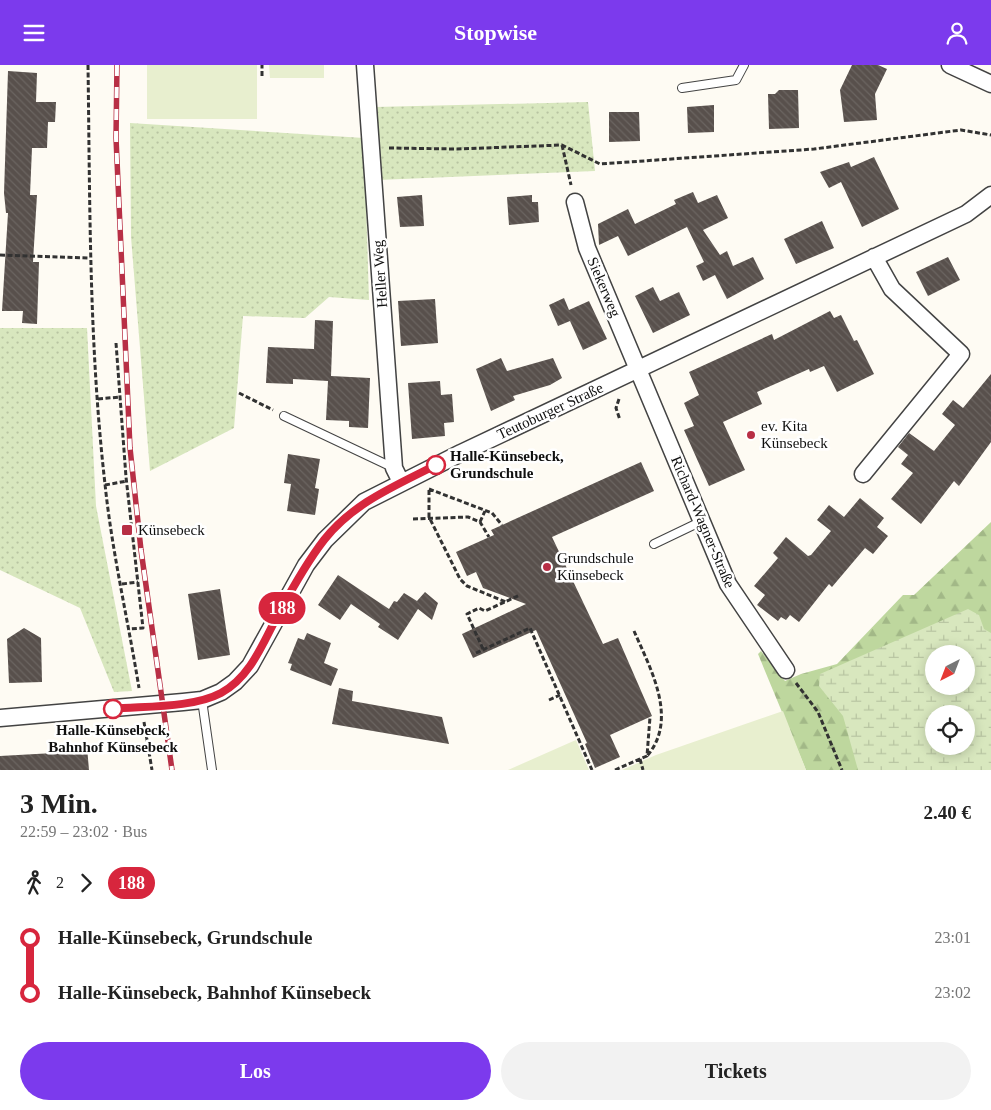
<!DOCTYPE html>
<html lang="de">
<meta charset="utf-8">
<style>
body{margin:0;font-family:"Times New Roman",serif;background:#f2f2f2;color:#222;height:100vh;display:flex;flex-direction:column;font-size:19px;white-space:nowrap}
*{box-sizing:border-box;margin:0}
p{font-size:16px;color:#767676}
.icon{flex:none;width:28px;height:28px;fill:none;stroke:currentColor;stroke-width:2;stroke-linecap:round;stroke-linejoin:round}
.map{position:relative;height:705px;overflow:hidden}
.panel{display:flex;flex-direction:column;background:#fff;flex:1}
.panel>*{flex:none}
.badge{padding:0 10px;border-radius:16px;font-size:18px;line-height:32px}
.needle{width:32px;rotate:222deg}
.controls{position:absolute;left:925px;top:580px;display:grid;gap:10px}
.controls a{display:grid;place-items:center;width:50px;height:50px;border-radius:50%;background:#fff;box-shadow:0 2px 12px #0003;font-size:25px}
.map>.badge{position:absolute;translate:-50% -50%;box-shadow:0 0 0 2px #fff}
.legs{display:flex;align-items:center;gap:8px;height:55px;padding:0 20px;font-size:16px}
.legs p{margin-inline-start:auto}
.summary{display:flex;align-items:center;justify-content:space-between;height:85px;padding:0 20px}
h1{font-size:28px;font-weight:700;line-height:38px}
.cta{display:flex;gap:10px;margin-top:auto;padding:10px 20px}
.cta a{flex:1;height:58px;border-radius:30px;background:#7c3aed;color:#fff;font-size:20px;font-weight:700;line-height:58px;text-align:center}
.cta a+a{background:#f2f2f2;color:#222}
ul{padding:0 20px;list-style:none}
li{display:flex;align-items:center;gap:18px;height:55px;font-size:19px}
li i{display:grid;place-items:center;width:8px;height:100%;margin:0 6px;background:currentColor}
li i::after{content:'';width:12px;height:12px;margin:-6px;border:4px solid;border-radius:50%;background:#fff}
li p{margin-inline-start:auto}
li:first-child i{background:linear-gradient(#0000 50%,currentColor 0)}
li:last-child i{background:linear-gradient(currentColor 50%,#0000 0)}
header{display:flex;justify-content:space-between;align-items:center;height:65px;padding:0 20px;background:#7c3aed;color:#fff;font-size:22px;font-weight:700}
.map>svg:first-child{display:block}
.grass{fill:url(#grass-dots)}
.forest{fill:url(#forest-firs);fill-rule:evenodd}
.wetland{fill:url(#wetland-marsh);fill-rule:evenodd}
.pitch{fill:#e8efcf}
.building{fill:url(#building-back-hatch)}
.lines{fill:none;stroke-linecap:round;stroke-linejoin:round}
.service-casing{stroke:#434343;stroke-width:10}
.minor-casing{stroke:#434343;stroke-width:19}
.path{stroke:#323232;stroke-width:3;stroke-dasharray:5 2.5;stroke-linecap:butt}
.service{stroke:#fff;stroke-width:8}
.minor{stroke:#fff;stroke-width:16}
.rail-casing{stroke:#b82f45;stroke-width:5.5}
.rail{stroke:#fff;stroke-width:4;stroke-dasharray:11;stroke-linecap:butt}
.line-1-casing{stroke:#fff;stroke-width:11}
.line-1{stroke:#d7263d;stroke-width:8}
.poi-dot{fill:#b82f45;stroke:#fff;stroke-width:2}
.stop-1-dot{fill:#fff;stroke:#d7263d;stroke-width:2.5}
.labels{text-anchor:middle;dominant-baseline:central;stroke-width:5;stroke-linejoin:round;paint-order:stroke}
.street-label{font-size:15px;fill:#101010;stroke:#fff}
.poi-label{font-size:15px;fill:#101010;stroke:#fff;text-anchor:start}
.stop-label{font-size:15px;font-weight:bold;fill:#101010;stroke:#fff;text-anchor:start}
</style>
<header><svg class="icon" aria-label="menu" viewBox="0 0 24 24"><path d="M4 6h16M4 12h16M4 18h16"/></svg>Stopwise<svg class="icon" aria-label="person" viewBox="0 0 24 24"><circle cx="12" cy="8" r="4"/><path d="M4 21q1-7 8-7t8 7"/></svg></header>
<div class="map">
<svg width="991" height="705" viewBox="0 0 991 705">
<defs>
<pattern id="grass-dots" width="8" height="8" patternUnits="userSpaceOnUse" patternTransform="scale(1.25)"><rect width="8" height="8" fill="#d8e7be"/><path d="M2 2h.1M6 6h.1" fill="none" stroke="#b8c5a2" stroke-width="1.8" stroke-linecap="round"/></pattern>
<pattern id="forest-firs" width="22" height="20" patternUnits="userSpaceOnUse" patternTransform="scale(1.25)"><rect width="22" height="20" fill="#bed79e"/><path d="M5 1l3.5 6h-7zM16 11l3.5 6h-7z" fill="#a2b887"/></pattern>
<pattern id="wetland-marsh" width="20" height="14" patternUnits="userSpaceOnUse" patternTransform="scale(1.25)"><rect width="20" height="14" fill="#d8e7be"/><path d="M1 5h8M5 5V1M11 12h8M15 12V8" fill="none" stroke="#b8c5a2"/></pattern>
<pattern id="building-back-hatch" width="6" height="6" patternUnits="userSpaceOnUse" patternTransform="scale(1.25)"><rect width="6" height="6" fill="#58504c"/><path d="M-1 5l2 2M0 0l6 6M5-1l2 2" fill="none" stroke="#6b6561"/></pattern>
</defs>
<rect width="100%" height="100%" fill="#fefbf3"/>
<path class="grass" d="M588,37L595,106L378,115L375,42Z
M130,58L364,73L369,235L329,232L305,253L243,251L234,363L150,406L131,172Z
M0,263H87L96,441L132,626L114,627L80,543L0,505Z"/>
<path class="forest" d="M991,457V705H806L758,589L761,586L785,616L801,609L837,599L903,530H914ZM934,589H966V621H934ZM934,649H966V681H934Z"/>
<path class="wetland" d="M968,544L979,550L984,564L991,568V705H858L843,651L819,621L820,609ZM934,589H966V621H934ZM934,649H966V681H934Z"/>
<path class="pitch" d="M147,0H257V54H147Z
M269,0H324V13H270Z
M783,646L806,705H622L656,690Z
M576,675L589,705H508L569,678Z"/>
<path class="building" d="M852,0H878L887,4L875,29L877,55L844,57L840,25Z
M8,6L37,8L36,37H56L55,57H48L47,83H32L30,130H37L33,197H39L37,259L22,258L23,246H2L8,148H6L4,128Z
M779,25H798L799,63L769,64L768,29H775Z
M714,40V67L688,68L687,42Z
M609,47H639L640,76L609,77Z
M874,92L899,144L862,162L841,117L829,123L820,107L849,97L851,102Z
M693,127L698,138L717,130L728,153L703,165L720,190L727,186L733,201L753,192L764,214L727,234L715,210L703,216L696,201L704,197L687,162L628,191L618,171L599,180L598,159L628,144L635,159L676,139L674,135Z
M422,130L424,161L400,162L397,132Z
M532,130V137H538L539,157L509,160L507,132Z
M822,156L834,183L796,199L784,174Z
M948,192L960,215L928,231L916,207Z
M653,222L660,236L679,227L690,250L653,268L635,231Z
M564,233L569,245L589,236L607,274L583,285L570,256L558,261L549,240Z
M435,234L438,278L401,281L398,236Z
M830,246L834,253L841,250L854,276L857,275L874,309L837,327L824,301L810,307L809,304L757,327L762,339L723,357L745,405L709,421L684,365L694,361L684,338L699,330L689,307L772,269L774,275Z
M315,255L333,256L331,311L370,313L368,363L349,362V356L326,355L328,316L293,314V319L266,318L268,282L314,284Z
M501,293L507,306L553,293L562,313L550,320L513,331L515,335L491,346L476,304Z
M991,309V377L959,421L954,416L921,459L891,434L913,408L901,399L908,390L898,382L909,368L934,386L955,360L942,349L953,335L963,343Z
M440,316L441,330L452,329L454,357L444,358L445,371L412,374L408,318Z
M288,389L320,394L315,423L319,424L315,450L287,446L291,419L284,418Z
M641,397L654,426L552,472L603,579L618,573L652,651L610,670L620,692L595,703L585,679L587,678L536,565L473,593L462,569L526,539L483,523L476,507L467,511L456,487L494,470L491,465Z
M860,433L884,453L877,462L888,471L873,489L865,483L832,522L829,519L799,557L790,550L786,555L781,552L778,556L757,540L765,530L754,521L778,493L773,488L786,472L808,491L811,490L831,466L817,455L829,440L844,452Z
M338,510L389,544L394,536L397,537L404,528L417,536L425,527L438,538L432,555L418,544L398,575L378,562L380,559L351,539L340,555L318,540Z
M220,524L230,590L198,595L188,529Z
M24,563L41,573L42,617L9,618L7,574Z
M307,568L331,578L324,598L338,604L331,621L290,605L292,599L288,598L298,573L304,575Z
M339,623L353,626L352,636L442,652L449,679L332,659Z
M87,682L89,705H0V691L54,688V685Z"/>
<g class="lines">
<defs>
<path id="service" d="M682,23L736,15L744,0
M284,351L394,403
M654,479L702,456
M202,635L212,705"/>
<path id="minor" d="M365,0L394,403L401,417
M950,0L991,19
M575,137L587,183L728,519L786,605
M863,409L961,289L892,224L874,192
M0,653L183,637L202,635L221,627L235,617L250,601L306,500L325,475L364,437L461,388L966,149L991,130"/>
</defs>
<use href="#service" class="service-casing"/>
<use href="#minor" class="minor-casing"/>
<path class="path" d="M88,0C90,140 89,280 105,419C112,487 128,555 139,623
M262,11V0
M562,80L571,120
M389,83L457,84L562,80L600,99L814,84L961,65L991,70
M0,190L90,193
M116,278L126,412L143,563L129,564
M239,328L273,345
M98,334L120,332
M619,334L616,343L620,355
M105,420L127,416
M429,424L492,448L502,460
M429,425V452L460,514L467,521L506,537
M413,454L468,452L480,457L489,472
M480,457L485,446
M122,519L138,517
M634,566C650,603 679,654 647,691
M483,584L467,549L479,543L485,546L520,530
M476,588L530,563L592,705
M796,618L818,647L842,705
M549,635L560,630
M144,657L152,705
M640,694L643,705
M615,705L647,691L650,652"/>
<use href="#service" class="service"/>
<use href="#minor" class="minor"/>
<defs>
<path id="rail" d="M117,0L116,73L130,383L141,485L172,705"/>
</defs>
<use href="#rail" class="rail-casing"/>
<use href="#rail" class="rail"/>
</g>
<g class="lines">
<defs>
<path id="line-1" d="M113,644C144,641 193,643 221,628C252,611 264,575 280,546C293,522 307,497 324,475C353,438 395,421 436,400"/>
</defs>
<use href="#line-1" class="line-1-casing"/>
<use href="#line-1" class="line-1"/>
</g>
<g class="poi-dot">
<circle cx="751" cy="370" r="5"/>
<rect x="121" y="459" width="12" height="12" rx="2.5"/>
<circle cx="547" cy="502" r="5"/>
</g>
<g class="stop-1-dot">
<circle cx="436" cy="400" r="9"/>
<circle cx="113" cy="644" r="9"/>
</g>
<g class="labels">
<g class="street-label">
<text transform="translate(380 209) rotate(-94)">Heller Weg</text>
<text transform="translate(604 222) rotate(67)">Siekerweg</text>
<text transform="translate(550 346) rotate(-25)">Teutoburger Straße</text>
<text transform="translate(703 457) rotate(67)">Richard-Wagner-Straße</text>
</g>
<g class="poi-label">
<text x="761" y="361">ev. Kita<tspan x="761" dy="17">Künsebeck</tspan></text>
<text x="138" y="465">Künsebeck</text>
<text x="557" y="493">Grundschule<tspan x="557" dy="17">Künsebeck</tspan></text>
</g>
<g class="stop-label">
<text x="450" y="391">Halle-Künsebeck,<tspan x="450" dy="17">Grundschule</tspan></text>
<text x="113" y="665" text-anchor="middle">Halle-Künsebeck,<tspan x="113" dy="17">Bahnhof Künsebeck</tspan></text>
</g>
</g>
</svg>
<div class="controls">
<a><svg class="needle" viewBox="-14 -14 28 28"><path d="M0-13l5 13h-10z" fill="#e53935"/><path d="M0 13l5-13h-10z" fill="#767676"/></svg></a>
<a><svg class="icon" aria-label="locate" viewBox="0 0 24 24"><circle cx="12" cy="12" r="6"/><path d="M12 2v4M12 18v4M2 12h4M18 12h4"/></svg></a>
</div>
<b class="badge" style="left:282px;top:543px;background:#d7263d;color:#fff">188</b>
</div>
<section class="panel">
<div class="summary"><div><h1>3 Min.</h1><p>22:59 – 23:02 · Bus</p></div><b>2.40 €</b></div>
<div class="legs"><svg class="icon" aria-label="walk" viewBox="0 0 24 24"><circle cx="13" cy="4" r="2"/><path d="M13 8l-2 6 4 7M11 14l-3 7M7 12l3-4h3l4 4"/></svg>2<svg class="icon" aria-label="forward" viewBox="0 0 24 24"><path d="M9 5l7 7-7 7"/></svg><b class="badge" style="background:#d7263d;color:#fff">188</b></div>
<ul>
<li><i style="color:#d7263d"></i><b>Halle-Künsebeck, Grundschule</b><p>23:01</p></li>
<li><i style="color:#d7263d"></i><b>Halle-Künsebeck, Bahnhof Künsebeck</b><p>23:02</p></li>
</ul>
<div class="cta"><a>Los</a><a>Tickets</a></div>
</section>
